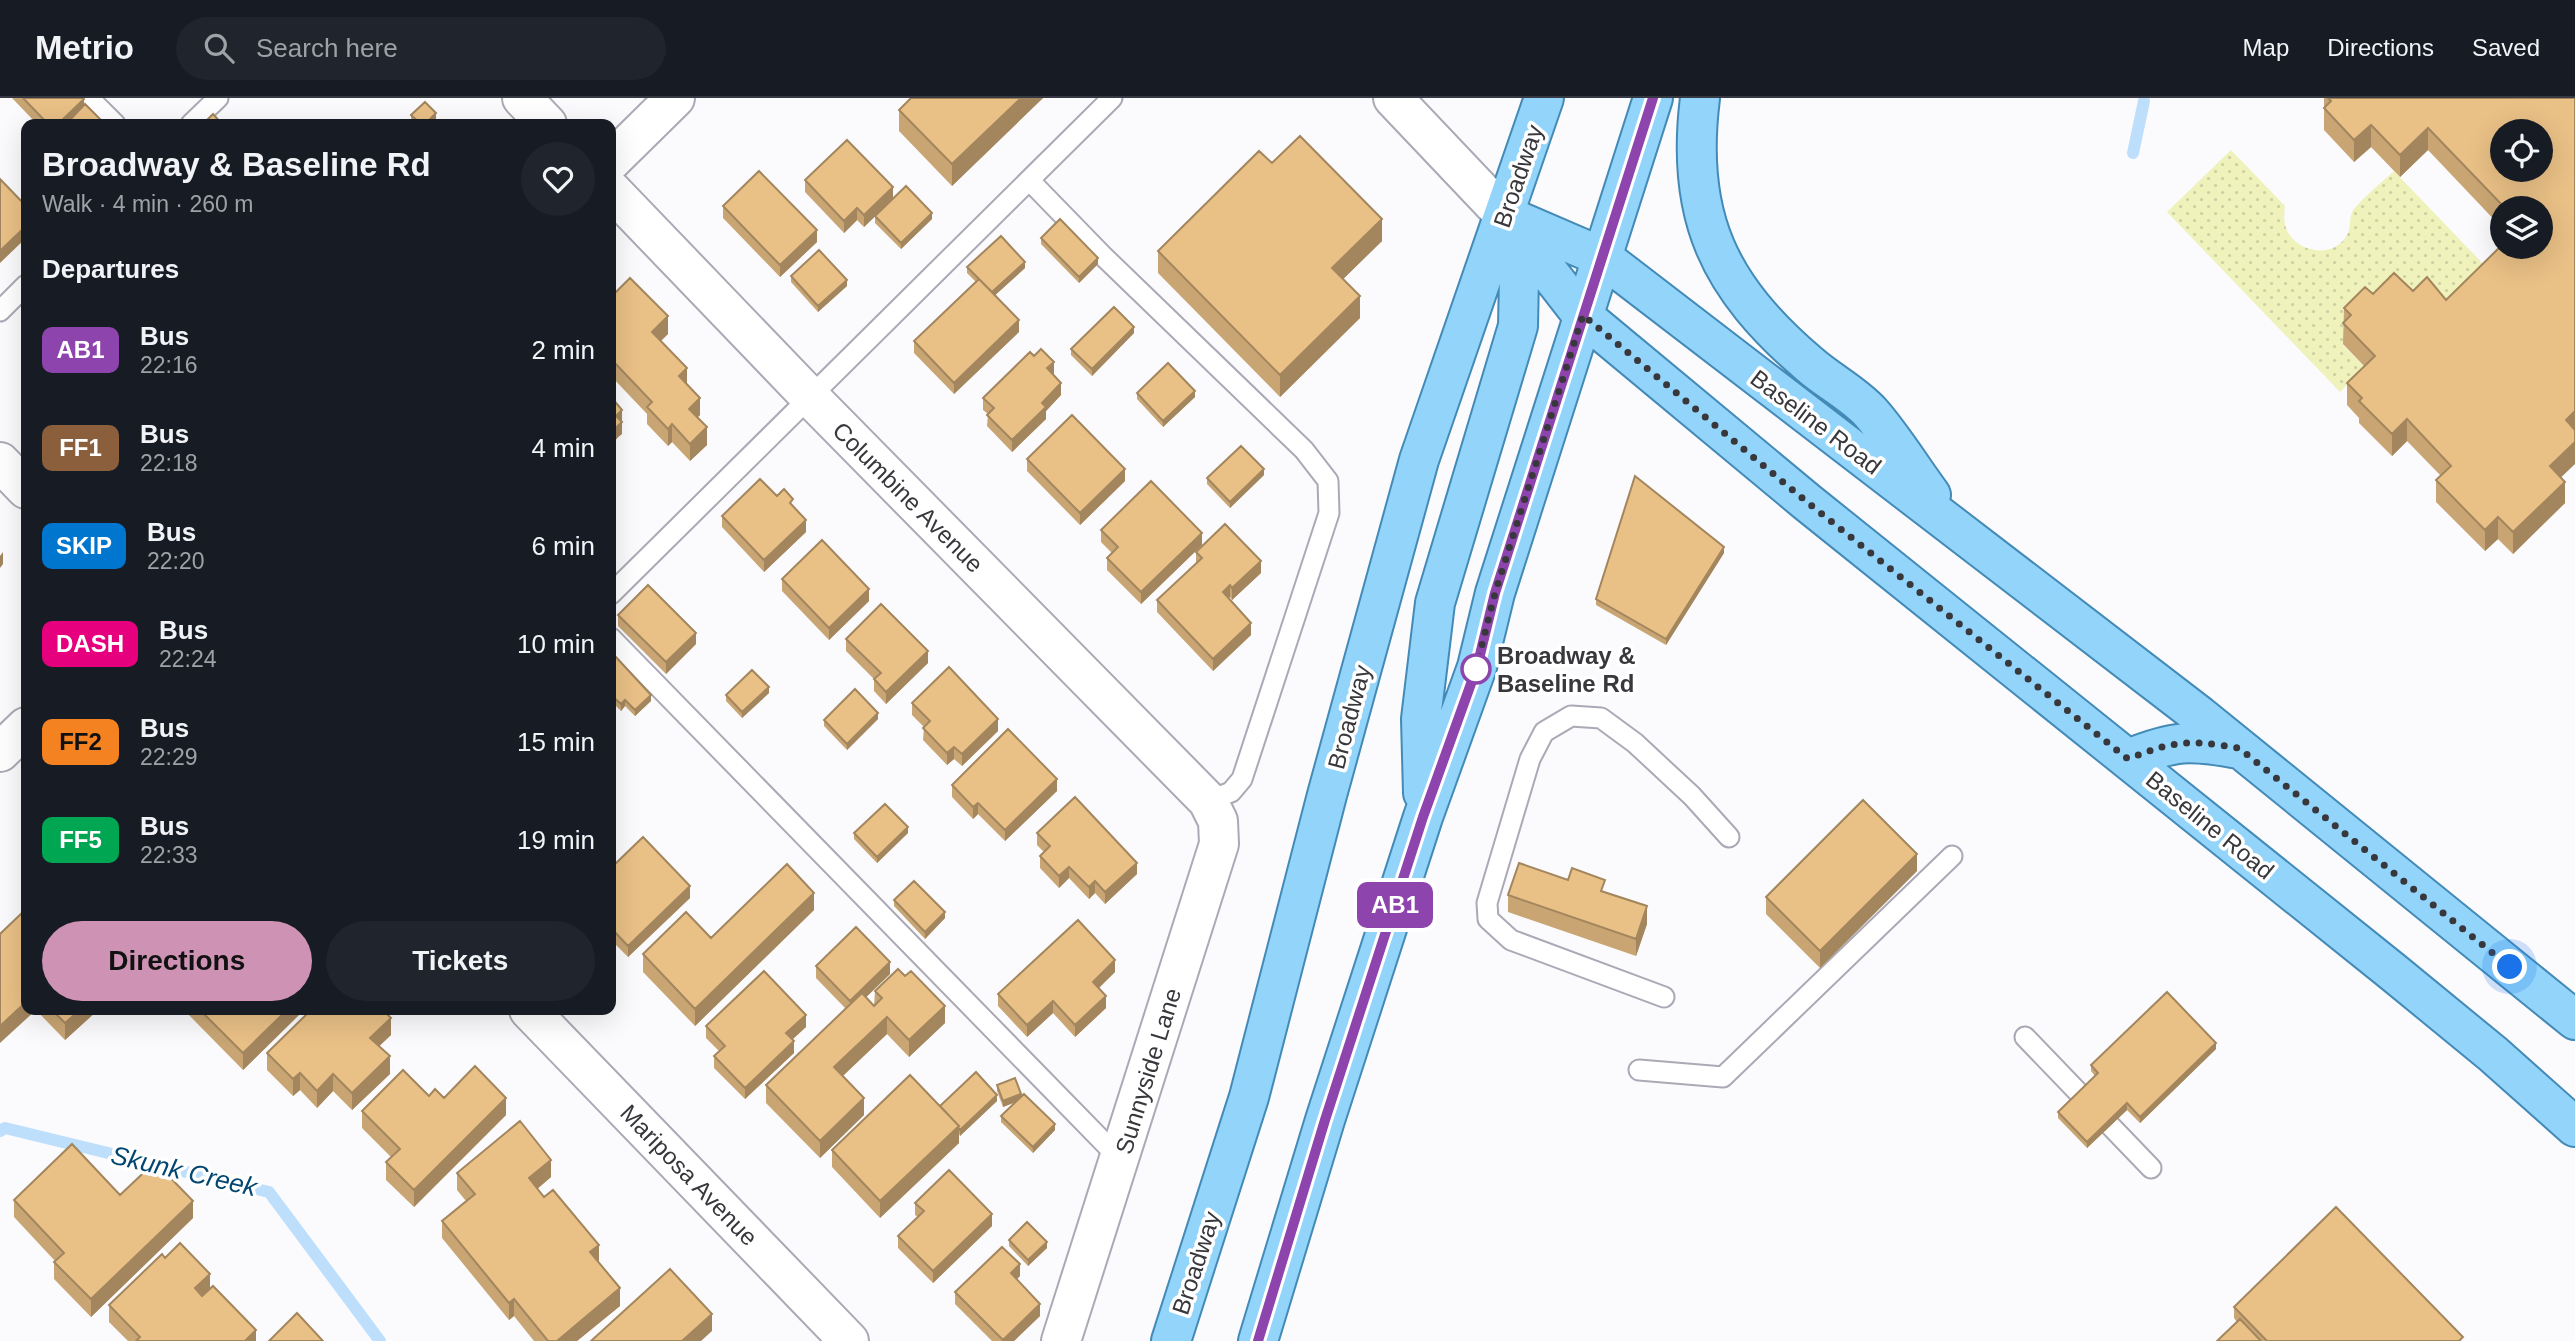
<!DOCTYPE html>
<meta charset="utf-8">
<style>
body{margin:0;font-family:Helvetica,sans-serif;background:#20242c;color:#f1f3f6;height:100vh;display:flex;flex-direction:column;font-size:26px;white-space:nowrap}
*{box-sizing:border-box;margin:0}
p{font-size:23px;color:#9ea1a6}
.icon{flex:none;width:38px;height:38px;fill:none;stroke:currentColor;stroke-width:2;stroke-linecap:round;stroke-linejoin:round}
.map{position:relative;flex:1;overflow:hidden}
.sheet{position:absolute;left:21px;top:21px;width:595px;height:896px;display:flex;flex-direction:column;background:#171b24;border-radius:14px;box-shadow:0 7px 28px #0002}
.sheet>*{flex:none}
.badge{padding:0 14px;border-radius:10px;font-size:24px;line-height:46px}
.tools{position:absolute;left:2490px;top:21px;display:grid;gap:14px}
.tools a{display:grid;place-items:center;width:63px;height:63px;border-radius:50%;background:#171b24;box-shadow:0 7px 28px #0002;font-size:35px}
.you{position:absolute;width:35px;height:35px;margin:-18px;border:5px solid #fff;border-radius:50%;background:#1a73e8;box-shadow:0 0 0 10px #1a73e833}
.map>.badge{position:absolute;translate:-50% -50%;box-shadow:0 0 0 4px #fff}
h2{padding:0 21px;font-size:26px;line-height:63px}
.round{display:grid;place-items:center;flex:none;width:74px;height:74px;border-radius:37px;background:#20242c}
.headline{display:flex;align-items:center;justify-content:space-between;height:119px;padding:0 21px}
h1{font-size:33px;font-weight:700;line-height:52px}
.action{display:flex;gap:14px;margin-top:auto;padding:14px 21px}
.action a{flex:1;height:80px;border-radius:42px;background:#ce92b4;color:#111;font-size:28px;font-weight:700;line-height:80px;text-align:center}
.action a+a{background:#20242c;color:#f1f3f6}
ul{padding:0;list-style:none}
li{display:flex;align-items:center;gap:21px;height:98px;padding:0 21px}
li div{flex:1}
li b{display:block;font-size:26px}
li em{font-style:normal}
li .badge{min-width:77px;font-weight:700;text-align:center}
header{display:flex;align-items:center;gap:42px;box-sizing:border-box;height:98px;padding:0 35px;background:#171b24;border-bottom:2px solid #363941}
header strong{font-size:33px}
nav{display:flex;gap:38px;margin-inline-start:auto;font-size:24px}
.search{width:490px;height:63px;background:#20242c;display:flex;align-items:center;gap:18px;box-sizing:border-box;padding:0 24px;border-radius:38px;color:#9ea1a6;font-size:26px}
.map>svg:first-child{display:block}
.green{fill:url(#green-dots)}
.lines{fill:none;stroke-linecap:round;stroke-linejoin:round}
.stream{stroke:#bedffb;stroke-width:12}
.lane-casing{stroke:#aba9b5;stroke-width:23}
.street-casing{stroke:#aba9b5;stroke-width:42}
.secondary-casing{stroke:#aba9b5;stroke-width:42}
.primary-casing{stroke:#448ab6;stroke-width:42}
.lane{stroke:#fff;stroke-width:19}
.street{stroke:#fff;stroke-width:38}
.secondary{stroke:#fff;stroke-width:38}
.primary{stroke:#92d4fa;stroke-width:38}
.wall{fill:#c8a573}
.shaded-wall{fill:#a3865e}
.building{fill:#e9c086;stroke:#a3865e;stroke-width:2;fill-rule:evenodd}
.line-casing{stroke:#fff;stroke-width:16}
.line{stroke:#8e44ad;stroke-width:10}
.walk{stroke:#38373c;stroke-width:7;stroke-dasharray:0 12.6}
.stop-dot{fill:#fff;stroke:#8e44ad;stroke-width:3.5}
.labels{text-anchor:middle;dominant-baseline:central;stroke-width:7;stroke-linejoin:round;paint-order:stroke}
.street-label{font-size:24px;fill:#38373c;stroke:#fff}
.stop-label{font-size:24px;font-weight:bold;fill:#38373c;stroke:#fff;text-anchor:start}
.water-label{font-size:26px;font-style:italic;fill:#024771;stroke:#fff}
</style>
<header>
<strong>Metrio</strong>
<div class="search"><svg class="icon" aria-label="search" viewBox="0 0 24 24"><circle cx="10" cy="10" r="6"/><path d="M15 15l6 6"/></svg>Search here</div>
<nav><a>Map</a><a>Directions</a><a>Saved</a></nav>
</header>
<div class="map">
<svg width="2575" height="1243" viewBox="0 0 2575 1243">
<defs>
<pattern id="green-dots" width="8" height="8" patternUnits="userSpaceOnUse" patternTransform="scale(1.75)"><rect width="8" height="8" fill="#eff2bb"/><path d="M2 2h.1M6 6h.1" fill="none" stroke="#ced0a2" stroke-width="1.8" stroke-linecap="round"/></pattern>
</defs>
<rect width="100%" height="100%" fill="#fbfbfd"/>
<path class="green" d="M2231,52L2285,108C2283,122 2284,133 2295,143C2310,156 2336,157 2347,137C2352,129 2348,118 2354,111C2366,97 2381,85 2394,73L2488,171L2441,216L2343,247L2365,269L2340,294L2167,114Z"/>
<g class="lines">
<path class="stream" d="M2133,55L2144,3
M0,1033L5,1030L269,1094L380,1243"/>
<defs>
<path id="lane" d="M89,0L115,26
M191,26L218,0
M1029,82L1102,157L1304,352L1328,383L1329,415L1242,681L1231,694L1208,703
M0,213L26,187
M611,496L1112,0
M611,540L1121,1062
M1664,899L1511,842L1488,821L1487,805L1530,661L1544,634L1571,618L1601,620L1635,645L1692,698L1729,739
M2025,939L2151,1070
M1639,972L1723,979L1952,758"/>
<path id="street" d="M522,0L547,26
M611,63L675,0
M611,92L809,298L1208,703L1218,723L1219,746L1061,1243
M0,364L26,391
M0,654L26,629
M529,912L849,1243"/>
<path id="secondary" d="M1393,0L1504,117"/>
<path id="primary" d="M1700,0C1685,119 1719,189 1809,266C1828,283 1854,296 1871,315C1893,340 1911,370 1931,397
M1504,117L1582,217L1807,404L2393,874L2493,956L2575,1029
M1509,119L1602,159L2200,618L2575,922
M2128,661C2175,642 2189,642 2239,651
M1423,695L1421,621L1435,505L1518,228L1519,179L1507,129
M1171,1243L1249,999L1327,697L1419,362L1544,0
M1258,1243L1325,1022L1423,719L1477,569L1495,495L1653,0"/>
</defs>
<use href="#lane" class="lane-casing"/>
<use href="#street" class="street-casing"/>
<use href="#secondary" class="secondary-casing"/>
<use href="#primary" class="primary-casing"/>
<use href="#lane" class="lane"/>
<use href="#street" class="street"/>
<use href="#secondary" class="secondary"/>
<use href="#primary" class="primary"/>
</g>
<path class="wall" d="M12,0H83L84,7L105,26H37Z
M1043,0L952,88L899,33V12Z
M2324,0H2575L2561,379L2565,405L2513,456L2498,441L2485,453L2436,404V382L2441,378L2407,343L2392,358L2359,325V320L2347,307V285L2365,269L2343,246L2344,210L2373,196L2413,193L2446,202L2541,110H2502V130L2428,52L2400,79L2371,49L2354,64L2324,32Z
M411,17L436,21L431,26H414L411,23Z
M1272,65L1382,143L1343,181L1360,220L1280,299L1158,175V153Z
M805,82L893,101L932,121L901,151L875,125V118L887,107L864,129L857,122L844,135L805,94Z
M723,108L817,144L780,179L723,120Z
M1041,140L1098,166L1079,185L1041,146Z
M967,169L1025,170L995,197L1019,234L954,296L914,255V243L976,184L967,175Z
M791,178L847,188L818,214L791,184Z
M611,199L668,236L661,243L687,286L700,317L697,320L707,347L690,363L672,344L668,348L647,326V316L611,278Z
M26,234V250L24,248V236Z
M1134,235L1092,278L1071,257V251Z
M1054,276L1053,277L1061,297L1046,313V321L1012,354L987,328L988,316L983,312V300Z
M1137,295L1195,299L1163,329L1137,301Z
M1027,361L1125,383L1080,427L1027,373Z
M1264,377L1230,410L1207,386V380Z
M777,398L793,409L806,434L764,474L722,429V418Z
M1101,432L1202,447L1141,506L1107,472V460L1112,455L1101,444Z
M1196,454L1261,475L1232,502L1230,499L1228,500L1251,537L1213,573L1157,514V502L1196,466Z
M1724,455L1666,547L1596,507V501Z
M782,481L869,503L829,542L782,493Z
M618,517L696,546L666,576L618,528Z
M846,541L928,565L886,606L874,593V581L846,553Z
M611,562L651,603L635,618L625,608L621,613L611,603Z
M769,595L742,620L726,603V597Z
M912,605L998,633L962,668L954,661L947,667L923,642L924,629L912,617Z
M878,621L847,652L824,628V622Z
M952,687L1057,693L1005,743L978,716L973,721L952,699Z
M854,735H908L877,765L854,741Z
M1037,735L1137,776L1105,806L1095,795L1089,801L1069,780L1059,790L1040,770V758L1044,754L1037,747Z
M611,770L690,800L628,859L611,842Z
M1917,773L1820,870L1766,816V799Z
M1605,794L1647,826L1636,858L1508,814V797Z
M894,802L945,820L925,841L894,808Z
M814,812L695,928L643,874V856L711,840Z
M816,868L890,876L866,899L874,908L875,893L945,925L909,959L887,936L843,978L864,1017L820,1060L766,1005V987L846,911L816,880Z
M1115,874L1098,890L1106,910L1075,939L1053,915L1027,939L998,908V896Z
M36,912H98L65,942Z
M184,912H304L243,972Z
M706,928L806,929L792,942L794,955L745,1001L714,970V958L719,953L706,940Z
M391,937L379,948L390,976L352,1012L333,993L317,1010L300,992L293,998L267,972V955Z
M2216,951L2140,1025L2127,1012L2087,1050L2058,1020V1014L2095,978L2091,973V967Z
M997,987L1021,998L1055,1032L1033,1055L1001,1024V1018L1015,1004L1003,1009L997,993Z
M429,998L444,1000L506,1017L414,1109L386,1082V1064L391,1059L362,1030V1013Z
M997,1003L960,1038L959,1036V1045L880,1120L832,1069V1052L940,1008Z
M457,1075L551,1079L537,1091L599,1164L620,1208L577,1243H534L514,1218L509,1222L442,1140V1123L466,1103L457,1092Z
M120,1097L193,1120L91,1219L54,1181V1164L55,1163L14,1119V1102Z
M915,1105L992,1128L933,1185L898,1150V1138L918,1119L915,1117Z
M1009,1142L1047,1150L1028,1168L1009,1148Z
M165,1160L210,1190L256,1243H128L109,1224V1207Z
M1020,1178L1017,1181L1040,1218L1014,1243H992L955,1206V1194Z
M2234,1209L2463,1243H2217L2237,1224L2234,1220Z"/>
<path class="shaded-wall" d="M1021,0H1043L952,88V66Z
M84,1V13L71,26H58Z
M436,15V21L431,26H425Z
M2371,27V49L2354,64V42Z
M2428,30V52L2400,79V57Z
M893,89V101L864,129V117Z
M857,110V122L844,135V123Z
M932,115V121L901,151V145Z
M1382,121V143L1332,192V170Z
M26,128V140L0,165V153Z
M817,132V144L780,179V167Z
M1098,160V166L1079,185V179Z
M1025,164V170L991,201V195Z
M847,182V188L818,214V208Z
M1360,198V220L1280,299V277Z
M668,218V236L652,251V234Z
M1019,222V234L954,296V285Z
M1134,229V235L1092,278V271Z
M1054,264V276L1047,282V270Z
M687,270V287L679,278Z
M1061,285V297L1046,313V321L1012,354V342L1042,305Z
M1195,293V299L1163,329V323Z
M700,300V317L689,328V311Z
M622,312V324L620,326L622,324V336L616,341V352L611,357V334L616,318Z
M2575,313V335L2566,322Z
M2407,321V343L2392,358V336Z
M672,326V344L668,348V331Z
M707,329V347L690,363V346Z
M2575,344V366L2550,390V368Z
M1125,371V383L1080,427V415Z
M1264,371V377L1230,410V404Z
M2565,384V405L2513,456V434Z
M2498,419V441L2485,453V432Z
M806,422V434L764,474V462Z
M1202,435V447L1141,506V494Z
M1724,449V455L1666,547V541Z
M3,454V466L0,470V458Z
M1261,463V475L1232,502V490Z
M1230,487V499L1223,506V494Z
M869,491V503L829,542V530Z
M1251,525V537L1213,573V561Z
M696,535V546L666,576V564Z
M928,553V565L886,606V594Z
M769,589V595L742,620V614Z
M651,597V603L635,618V612Z
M625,602V608L621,613V606Z
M878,615V621L847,652V646Z
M998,621V633L962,668V656Z
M954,649V661L947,667V655Z
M1057,681V693L1005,743V732Z
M978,705V716L973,721V709Z
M908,729V735L877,765V759Z
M1917,756V773L1820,870V853Z
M1137,765V776L1105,806V794Z
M1069,769V780L1059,790V778Z
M1095,783V795L1089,801V789Z
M690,788V800L628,859V848Z
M814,795V812L695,928V911Z
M1647,808V826L1636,858V841Z
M945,814V820L925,841V834Z
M1115,862V874L1093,896V884Z
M890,864V876L850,915V903Z
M1106,898V910L1075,939V927Z
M1053,903V915L1027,939V927Z
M26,904V912H36L0,945V928Z
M945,908V925L909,959V942Z
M80,912H98L65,942V925Z
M287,912H304L243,972V955Z
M806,917V929L786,947V935Z
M887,919V936L834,986V969Z
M391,920V937L370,957V940Z
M794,943V955L745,1001V990Z
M2216,945V951L2140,1025V1019Z
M390,958V976L352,1012V995Z
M300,975V992L293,998V981Z
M333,976V993L317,1010V993Z
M1021,996V1002L1003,1009V1003Z
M997,997V1003L960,1038V1032Z
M506,1000V1017L414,1109V1092Z
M864,1000V1017L820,1060V1043Z
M2127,1005V1012L2087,1050V1044Z
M1055,1026V1032L1033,1055V1049Z
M959,1028V1045L880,1120V1103Z
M551,1062V1079L529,1098V1080Z
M193,1103V1120L91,1219V1201Z
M992,1116V1128L933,1185V1173Z
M1047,1144V1150L1028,1168V1162Z
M599,1147V1164L590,1154Z
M1020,1166V1178L1011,1187V1175Z
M210,1176V1193L195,1208V1190Z
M620,1190V1208L577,1243H557Z
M514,1201V1218L509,1222V1205Z
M1040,1206V1218L1014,1243H1003Z
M712,1216V1233L701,1243H682Z
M256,1232V1243H245Z"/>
<path class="building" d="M23,0H83L84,1L58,26H48Z
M911,0H1021L952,66L899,12Z
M2328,0H2575V313L2566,322L2575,332V344L2550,368L2565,384L2513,434L2498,419L2485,432L2436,382L2451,368L2407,321L2392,336L2359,303L2362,300L2347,285L2375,258L2343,225L2351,217L2344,210L2365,189L2373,196L2394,175L2413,193L2427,179L2446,202L2502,147V149H2541V110H2505L2428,30L2400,57L2371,27L2354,42L2324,10L2331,3ZM2502,33H2541V72H2502Z
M425,4L436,15L425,26H421L411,17Z
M85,6L105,26H66Z
M213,16L222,26H203Z
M1300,38L1382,121L1332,170L1360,198L1280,277L1158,153L1259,53L1272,65Z
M847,42L893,89L864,117L857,110L844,123L805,82Z
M759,73L817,132L780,167L723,108Z
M0,81L26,108V128L0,153Z
M906,88L932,115L901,145L875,118Z
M1060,121L1098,160L1079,179L1041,140Z
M1001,138L1025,164L992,194L967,169Z
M819,152L847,182L818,208L791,178Z
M630,180L668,218L652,234L687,270L679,278L700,300L689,311L707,329L690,346L672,326L668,331L647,309L652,304L611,261V199Z
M979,181L1019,222L954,285L914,243Z
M1114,209L1134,229L1092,271L1071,251Z
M1041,251L1054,264L1047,270L1061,285L1042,305L1046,309L1012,342L987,317L994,310L983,300L1030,254L1034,258Z
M1168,265L1195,293L1163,323L1137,295Z
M611,299L622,312L616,318L622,324L611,334Z
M1072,317L1125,371L1080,415L1027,361Z
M611,335L616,340L611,345Z
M1241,348L1264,371L1230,404L1207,380Z
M1635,378L1724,449L1666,541L1596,501Z
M760,381L777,398L784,391L793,401L790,405L806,422L764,462L722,418Z
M1151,383L1202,435L1141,494L1107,460L1118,449L1101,432Z
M1225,426L1261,463L1232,490L1230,487L1223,494L1251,525L1213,561L1157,502L1202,460L1196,454Z
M822,442L869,491L829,530L782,481Z
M648,487L696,535L666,564L618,517Z
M881,506L928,553L886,594L874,581L881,575L846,541Z
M615,558L651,597L635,612L625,602L621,606L611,597V562Z
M949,569L998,621L962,656L954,649L947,655L923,630L930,623L912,605Z
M752,572L769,589L742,614L726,597Z
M855,591L878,615L847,646L824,622Z
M1008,631L1057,681L1005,732L978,705L973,709L952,687Z
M1075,699L1137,765L1105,794L1095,783L1089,789L1069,769L1059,778L1040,758L1050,748L1037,735Z
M1863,702L1917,756L1820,853L1766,799Z
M885,706L908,729L877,759L854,735Z
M643,739L690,788L628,848L611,830V770Z
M1519,765L1568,782L1572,770L1605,782L1601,793L1647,808L1636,841L1508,797Z
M787,766L814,795L695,911L643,856L686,814L711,840Z
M914,783L945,814L925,834L894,802Z
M26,811V904L0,928V836Z
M1078,822L1115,862L1093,884L1106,898L1075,927L1053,903L1027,927L998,896Z
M856,829L890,864L850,903L816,868Z
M898,871L905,878L911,873L945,908L909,942L887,919L834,969L864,1000L820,1043L766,987L862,895L874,908L882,900L875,893Z
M764,873L806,917L786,935L794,943L745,990L714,958L725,948L706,928Z
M2167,894L2216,945L2140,1019L2127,1005L2087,1044L2058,1014L2098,975L2091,967Z
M52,912H80L65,925Z
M200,912H287L243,955Z
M311,912H383L391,920L370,940L390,958L352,995L333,976L317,993L300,975L293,981L267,955Z
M475,968L506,1000L414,1092L386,1064L400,1051L362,1013L403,972L429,998L435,991L444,1000Z
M976,974L997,997L960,1032L958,1029L959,1028L940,1008Z
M910,977L959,1028L880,1103L832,1052Z
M1015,980L1021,996L1003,1003L997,987Z
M1024,996L1055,1026L1033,1049L1001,1018Z
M520,1023L551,1062L529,1080L544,1099L553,1092L599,1147L590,1154L620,1190L557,1243H548L514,1201L509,1205L442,1123L475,1096L457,1075Z
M72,1046L120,1097L155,1064L193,1103L91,1201L54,1164L64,1155L14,1102Z
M949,1072L992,1116L933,1173L898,1138L924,1113L915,1105Z
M2336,1109L2463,1239L2459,1243H2267L2234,1209Z
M1027,1124L1047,1144L1028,1162L1009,1142Z
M180,1145L210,1176L195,1190L202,1198L213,1188L256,1232L245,1243H136L140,1239L109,1207L162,1156L165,1160Z
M1002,1149L1020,1166L1011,1175L1040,1206L1003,1242L955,1194Z
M670,1171L712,1216L682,1243H591Z
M297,1215L323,1243H269Z
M2240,1221L2261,1243H2217Z"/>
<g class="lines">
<defs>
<path id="line" d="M1258,1243L1325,1022L1423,719L1477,569L1495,495L1653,0"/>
</defs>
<use href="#line" class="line-casing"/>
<use href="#line" class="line"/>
<path class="walk" d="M1476,571L1495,495L1583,217L1807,404L2128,661C2175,642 2189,642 2239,650L2510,869"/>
</g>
<circle class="stop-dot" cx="1476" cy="571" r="14"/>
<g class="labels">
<g class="street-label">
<text transform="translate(1518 78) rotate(-71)">Broadway</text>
<text transform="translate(1816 324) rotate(37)">Baseline Road</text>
<text transform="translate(908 399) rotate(45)">Columbine Avenue</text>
<text transform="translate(1349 619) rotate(-75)">Broadway</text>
<text transform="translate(2210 727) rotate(39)">Baseline Road</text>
<text transform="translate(1148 973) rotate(-73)">Sunnyside Lane</text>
<text transform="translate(689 1077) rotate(46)">Mariposa Avenue</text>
<text transform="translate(1196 1165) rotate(-72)">Broadway</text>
</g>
<g class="stop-label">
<text x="1497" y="557">Broadway &amp;<tspan x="1497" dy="28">Baseline Rd</tspan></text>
</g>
<g class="water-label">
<text transform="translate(184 1073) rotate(13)">Skunk Creek</text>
</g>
</g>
</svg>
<div class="tools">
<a><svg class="icon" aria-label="locate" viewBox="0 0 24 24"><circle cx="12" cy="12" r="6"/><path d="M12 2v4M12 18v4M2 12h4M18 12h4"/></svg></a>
<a><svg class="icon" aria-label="layers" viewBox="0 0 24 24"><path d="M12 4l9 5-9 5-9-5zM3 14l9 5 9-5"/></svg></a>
</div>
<div class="you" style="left:2510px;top:869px"></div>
<b class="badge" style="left:1395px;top:807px;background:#8e44ad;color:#fff">AB1</b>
<section class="sheet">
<div class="headline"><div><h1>Broadway &amp; Baseline Rd</h1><p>Walk · 4 min · 260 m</p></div><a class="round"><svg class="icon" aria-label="heart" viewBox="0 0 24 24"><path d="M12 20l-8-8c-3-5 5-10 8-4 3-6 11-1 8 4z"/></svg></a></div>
<h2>Departures</h2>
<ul>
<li><span class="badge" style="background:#8e44ad;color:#fff">AB1</span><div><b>Bus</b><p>22:16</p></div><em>2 min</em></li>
<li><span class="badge" style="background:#8b5e3c;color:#fff">FF1</span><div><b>Bus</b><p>22:18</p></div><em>4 min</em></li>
<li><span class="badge" style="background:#0076ce;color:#fff">SKIP</span><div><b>Bus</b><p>22:20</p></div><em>6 min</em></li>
<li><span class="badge" style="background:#e6007e;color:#fff">DASH</span><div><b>Bus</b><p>22:24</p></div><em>10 min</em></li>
<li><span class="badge" style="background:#f58220;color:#111">FF2</span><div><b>Bus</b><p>22:29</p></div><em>15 min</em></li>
<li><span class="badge" style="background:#00a651;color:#fff">FF5</span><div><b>Bus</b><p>22:33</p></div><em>19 min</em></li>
</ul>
<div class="action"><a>Directions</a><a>Tickets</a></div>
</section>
</div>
